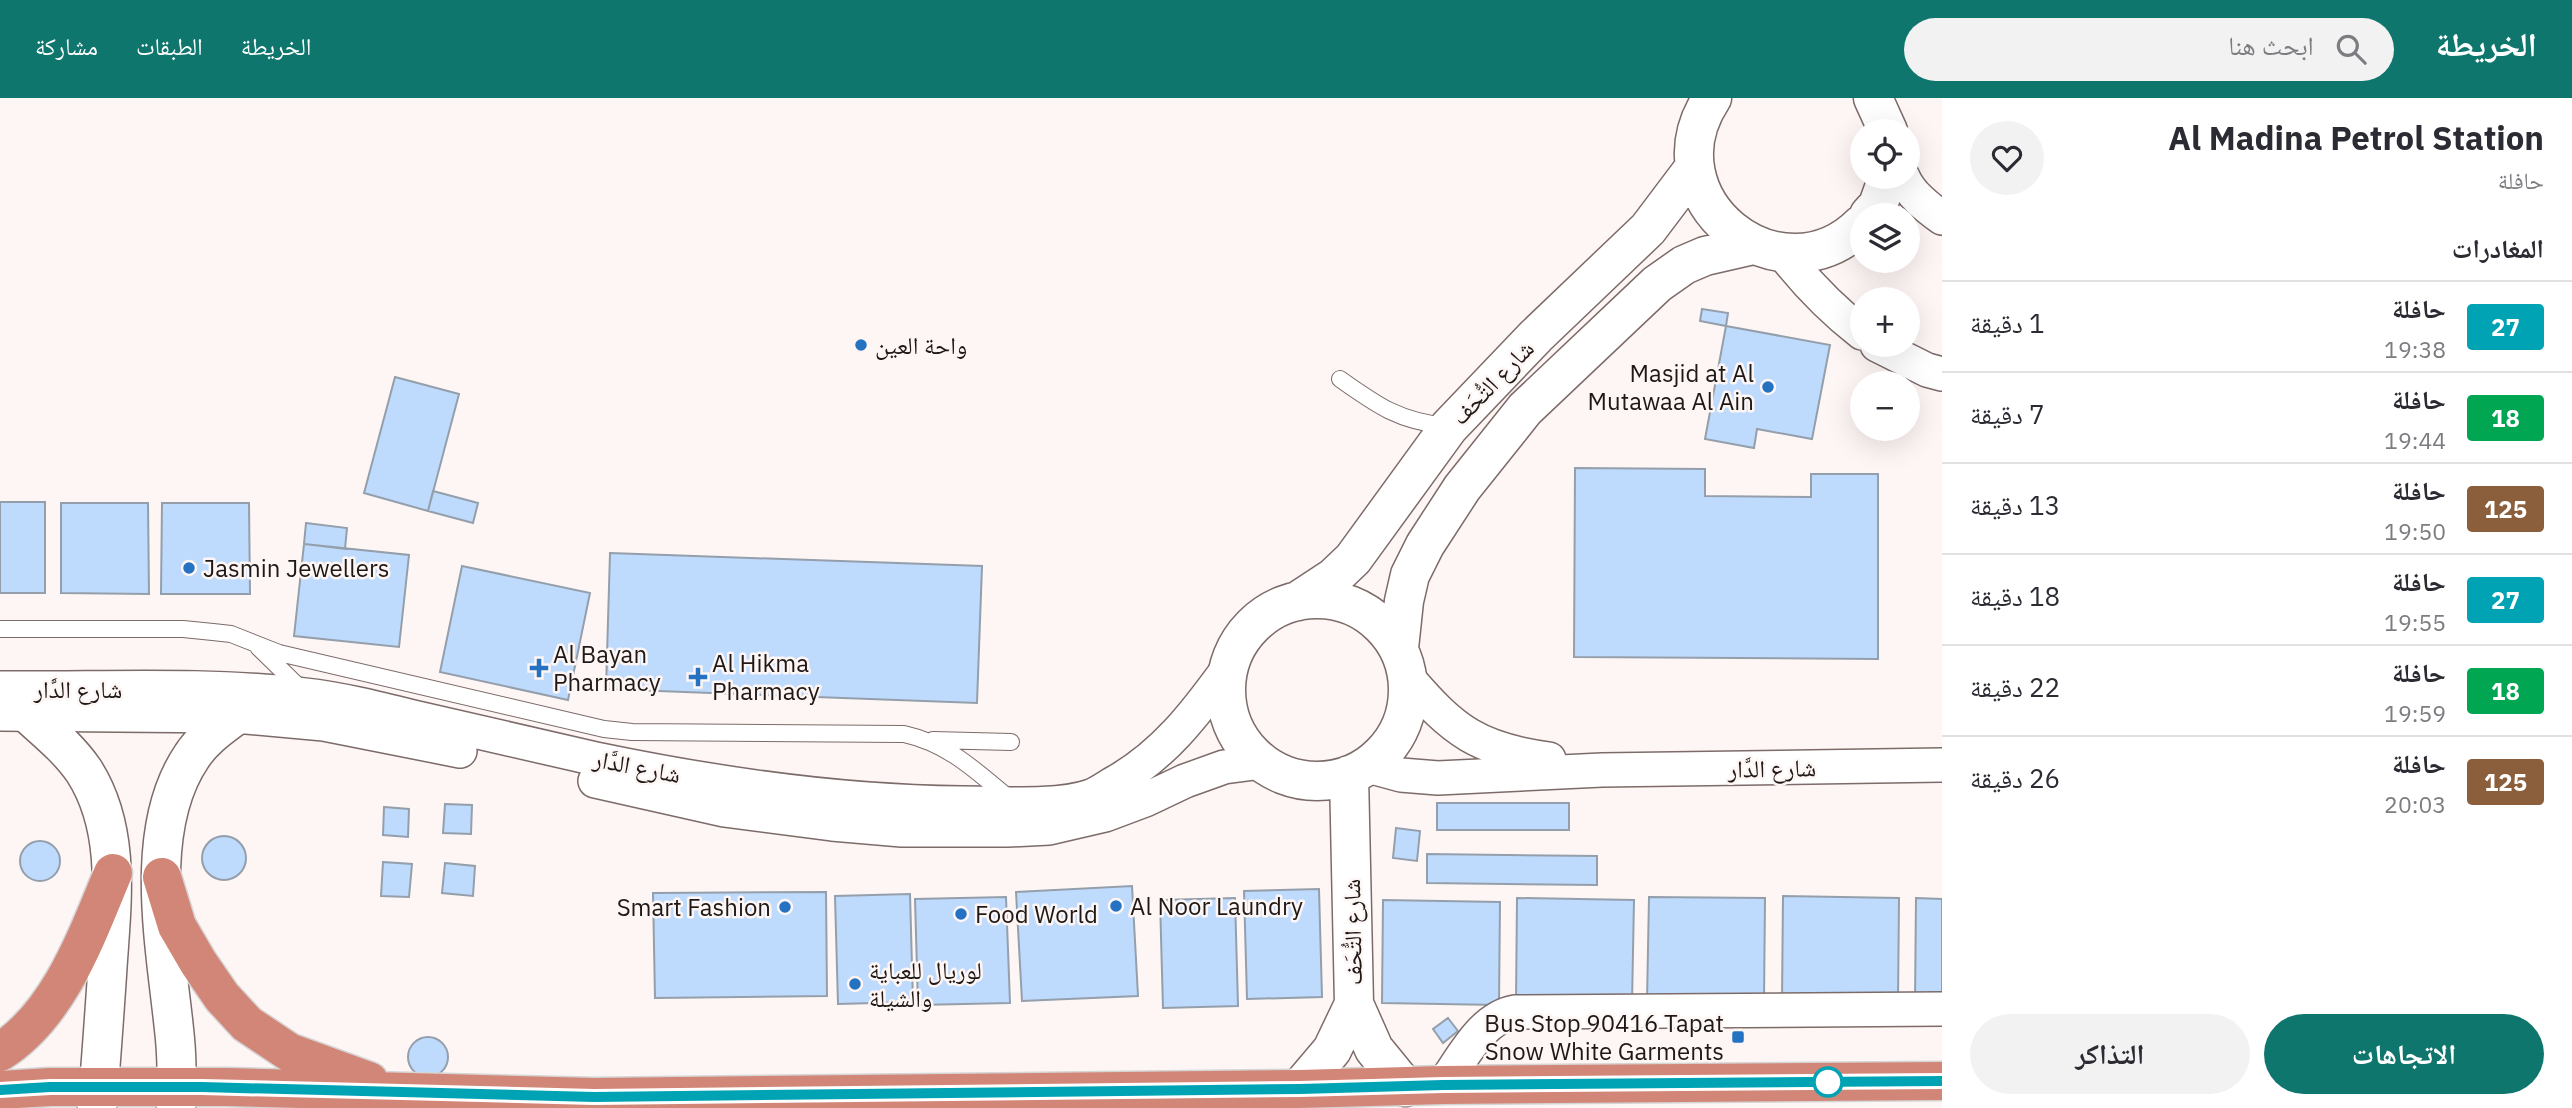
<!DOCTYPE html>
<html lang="ar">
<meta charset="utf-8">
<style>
body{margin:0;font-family:"IBM Plex Sans","Noto Naskh Arabic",sans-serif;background:#f2f2f3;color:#2b2b33;direction:rtl;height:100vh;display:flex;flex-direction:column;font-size:26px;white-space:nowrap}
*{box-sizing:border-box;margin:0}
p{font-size:23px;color:#7c7c81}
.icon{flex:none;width:38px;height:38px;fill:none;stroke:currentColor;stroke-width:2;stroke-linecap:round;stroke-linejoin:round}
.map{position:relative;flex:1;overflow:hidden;direction:ltr}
.panel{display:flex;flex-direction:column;background:#fff;width:630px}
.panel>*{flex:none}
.badge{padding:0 14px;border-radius:5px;font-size:24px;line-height:46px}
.controls{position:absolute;left:1850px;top:21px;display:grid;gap:14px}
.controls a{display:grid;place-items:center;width:70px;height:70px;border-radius:50%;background:#fff;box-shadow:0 7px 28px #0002;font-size:35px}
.map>.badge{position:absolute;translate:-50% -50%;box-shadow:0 0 0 4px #fff}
h2{padding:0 28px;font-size:26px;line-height:63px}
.round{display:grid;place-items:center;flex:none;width:74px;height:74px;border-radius:37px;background:#f2f2f3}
.headline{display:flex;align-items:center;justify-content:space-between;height:119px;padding:0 28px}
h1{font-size:33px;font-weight:700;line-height:52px}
.primary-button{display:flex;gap:14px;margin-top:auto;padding:14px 28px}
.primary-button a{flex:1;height:80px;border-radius:42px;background:#0f766e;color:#fff;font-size:28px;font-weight:700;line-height:80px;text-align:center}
.primary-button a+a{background:#f2f2f3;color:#2b2b33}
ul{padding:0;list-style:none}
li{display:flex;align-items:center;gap:21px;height:91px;padding:0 28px;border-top:2px solid #e1e1e2}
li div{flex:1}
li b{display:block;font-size:26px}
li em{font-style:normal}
li .badge{min-width:77px;font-weight:700;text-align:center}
header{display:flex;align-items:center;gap:42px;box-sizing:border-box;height:98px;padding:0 35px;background:#0f766e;color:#fff}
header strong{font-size:33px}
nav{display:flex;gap:38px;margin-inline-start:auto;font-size:24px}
.search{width:490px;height:63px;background:#f2f2f3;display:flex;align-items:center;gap:18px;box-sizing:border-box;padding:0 24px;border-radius:38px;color:#7c7c81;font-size:26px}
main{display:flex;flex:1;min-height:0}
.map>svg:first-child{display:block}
.building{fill:#bedbfd;stroke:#949fab;stroke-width:2}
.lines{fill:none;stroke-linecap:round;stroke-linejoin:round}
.service-casing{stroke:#7c6b68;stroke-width:18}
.minor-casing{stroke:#7c6b68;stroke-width:36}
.tertiary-casing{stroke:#7c6b68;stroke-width:41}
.trunk-casing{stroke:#d6d5d5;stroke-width:41}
.service{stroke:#fff;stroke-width:16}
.minor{stroke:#fff;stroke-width:33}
.tertiary{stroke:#fff;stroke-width:38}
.trunk{stroke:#d28677;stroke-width:38}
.line-casing{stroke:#fff;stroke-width:16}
.line{stroke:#00a3b4;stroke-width:10}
.poi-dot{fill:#2572c2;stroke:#fdf6f4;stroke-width:2.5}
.stop-dot{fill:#fff;stroke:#00a3b4;stroke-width:3.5}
.labels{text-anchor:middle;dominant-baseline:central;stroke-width:5;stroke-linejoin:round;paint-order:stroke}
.poi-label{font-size:24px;fill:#1e1816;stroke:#fdf6f4;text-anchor:start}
.street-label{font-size:24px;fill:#1e1816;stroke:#fdf6f4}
</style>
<header>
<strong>الخريطة</strong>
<div class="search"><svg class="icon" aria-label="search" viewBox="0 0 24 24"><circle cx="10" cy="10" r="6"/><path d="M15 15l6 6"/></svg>ابحث هنا</div>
<nav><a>الخريطة</a><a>الطبقات</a><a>مشاركة</a></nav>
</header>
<main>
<section class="panel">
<div class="headline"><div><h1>Al Madina Petrol Station</h1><p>حافلة</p></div><a class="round"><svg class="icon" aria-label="heart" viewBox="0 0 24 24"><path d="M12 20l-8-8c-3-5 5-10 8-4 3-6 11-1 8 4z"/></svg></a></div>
<h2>المغادرات</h2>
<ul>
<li><span class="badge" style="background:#00a3b4;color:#fff">27</span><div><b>حافلة</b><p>19:38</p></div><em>1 دقيقة</em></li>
<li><span class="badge" style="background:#00a651;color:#fff">18</span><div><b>حافلة</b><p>19:44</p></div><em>7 دقيقة</em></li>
<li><span class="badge" style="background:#8b5e3c;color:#fff">125</span><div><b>حافلة</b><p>19:50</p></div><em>13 دقيقة</em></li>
<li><span class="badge" style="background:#00a3b4;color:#fff">27</span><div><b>حافلة</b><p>19:55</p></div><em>18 دقيقة</em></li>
<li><span class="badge" style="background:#00a651;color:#fff">18</span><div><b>حافلة</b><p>19:59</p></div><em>22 دقيقة</em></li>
<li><span class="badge" style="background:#8b5e3c;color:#fff">125</span><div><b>حافلة</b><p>20:03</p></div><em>26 دقيقة</em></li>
</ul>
<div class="primary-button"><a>الاتجاهات</a><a>التذاكر</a></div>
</section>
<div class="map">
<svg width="1942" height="1010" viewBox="0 0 1942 1010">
<rect width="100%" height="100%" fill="#fdf6f4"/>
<path class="building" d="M1702,211L1728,215L1726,228L1700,223Z
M1726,228L1830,247L1812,341L1757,331L1754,350L1705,341Z
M395,279L459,296L428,413L364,395Z
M1575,370L1705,371V398L1811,399V376H1878V561L1574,559Z
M433,393L478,405L473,425L428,413Z
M0,404H45V495H0Z
M61,405H148L149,496L61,495Z
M162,405H249L250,496H161Z
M306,425L347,430L345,451L304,446Z
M304,446L409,457L399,549L294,538Z
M610,455L982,468L977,605L606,591Z
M462,468L590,495L568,602L440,574Z
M1437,705H1569V732H1437Z
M445,706L472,707L471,736L443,735Z
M384,709L409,711L408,739L383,737Z
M1396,730L1420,733L1417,763L1393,760Z
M202 760a22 22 0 1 1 44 0a22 22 0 1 1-44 0Z
M20 763a20 20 0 1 1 40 0a20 20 0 1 1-40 0Z
M1427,756L1597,758V787L1427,785Z
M383,764L412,766L409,799L381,798Z
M445,765L475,768L473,798L442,795Z
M1132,788L1138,898L1022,903L1016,794Z
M1319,791L1322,899L1247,901L1244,793Z
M826,794L827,898L655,900L653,795Z
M910,796L913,904L838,906L835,798Z
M1783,798L1899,800L1898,904L1782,903Z
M1006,799L1010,905L918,907L915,801Z
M1649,799L1765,800L1764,904L1647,903Z
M1235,800L1238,908L1163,910L1160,802Z
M1517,800L1634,802L1632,906L1516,905Z
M1916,800L1942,801V905L1915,904Z
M1383,802L1500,804L1499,907L1382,905Z
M1448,920L1458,933L1443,945L1433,931Z
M408 959a20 20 0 1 1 40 0a20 20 0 1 1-40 0Z"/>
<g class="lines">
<defs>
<path id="service" d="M1340,281C1378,308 1399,323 1446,328
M0,531H183L213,534L231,536L279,555L604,631L632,634L904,636C949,646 976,673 1011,702
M258,549L302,592
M933,642L1011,644"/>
<path id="minor" d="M1903,79C1910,96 1927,109 1942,120
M1782,154C1806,185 1831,211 1862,235
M1877,247L1927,272L1942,276
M1408,580C1453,633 1479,652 1549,661
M0,590C101,591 204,585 305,597C341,601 377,610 413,619C474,633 535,647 596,661C716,686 840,704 962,705C1000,705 1056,710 1091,698C1099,695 1107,689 1114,685C1163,658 1195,616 1227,572
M0,616L235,618L324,626L460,653
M1368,668L1401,677L1438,680L1602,672L1942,667
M595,683L724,712L832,726L902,732H1008L1049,730L1105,717L1145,702L1185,683L1224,669L1262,664
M1443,987C1462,961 1481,920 1515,914L1942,911"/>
<path id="tertiary" d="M1712,0C1645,101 1780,208 1862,126
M1873,0L1888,33
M1869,117L1878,107L1888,79
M1226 592a91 91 0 1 1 182 0a91 91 0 1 1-182 0Z
M1298,503L1333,480L1353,461L1449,329L1536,238L1648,131L1694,70
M1399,550L1404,503L1410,477L1425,447L1462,390L1525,311L1657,186L1684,167L1705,158L1753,147
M28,616C48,634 69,651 84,673C123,734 111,809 107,877C104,921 101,966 97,1010
M1349,677L1354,906L1374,951L1405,989
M1299,991L1332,952L1354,906
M176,1010C177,987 177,963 175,941C167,855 140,734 192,658C203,641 219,630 235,618"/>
<path id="trunk" d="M162,779L177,828L198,864L222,899L247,926L289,954L369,983
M0,954C60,916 87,837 113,775
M0,992L50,989H227L594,999L1299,991L1443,987L1942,983"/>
</defs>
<use href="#service" class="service-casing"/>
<use href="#minor" class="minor-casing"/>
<use href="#tertiary" class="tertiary-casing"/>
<use href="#trunk" class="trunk-casing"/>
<use href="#service" class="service"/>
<use href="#minor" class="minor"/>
<use href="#tertiary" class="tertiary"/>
<use href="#trunk" class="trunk"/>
</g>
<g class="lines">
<defs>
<path id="line" d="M0,992L50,989H202L594,999L1300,991L1443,987L1942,983"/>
</defs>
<use href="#line" class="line-casing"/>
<use href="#line" class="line"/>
</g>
<g class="poi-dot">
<circle cx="861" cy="247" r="7"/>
<circle cx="1768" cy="289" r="7"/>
<circle cx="189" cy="470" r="7"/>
<path d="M535.5 559.5h7v7h7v7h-7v7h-7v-7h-7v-7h7z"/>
<path d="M694.5 568.5h7v7h7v7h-7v7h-7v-7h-7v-7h7z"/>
<circle cx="1116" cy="808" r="7"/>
<circle cx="785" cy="809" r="7"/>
<circle cx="961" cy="816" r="7"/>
<circle cx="855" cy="886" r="7"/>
<rect x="1731" y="932" width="14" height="14" rx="3.5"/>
</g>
<circle class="stop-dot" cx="1828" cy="984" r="14"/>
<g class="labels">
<g class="poi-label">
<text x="875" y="247">واحة العين</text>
<text x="1754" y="275" text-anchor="end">Masjid at Al<tspan x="1754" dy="28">Mutawaa Al Ain</tspan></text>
<text x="203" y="470">Jasmin Jewellers</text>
<text x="553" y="556">Al Bayan<tspan x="553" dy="28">Pharmacy</tspan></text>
<text x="712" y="565">Al Hikma<tspan x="712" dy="28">Pharmacy</tspan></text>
<text x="1130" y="808">Al Noor Laundry</text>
<text x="771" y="809" text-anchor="end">Smart Fashion</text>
<text x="975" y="816">Food World</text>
<text x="869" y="872">لوريال للعباية<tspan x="869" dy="28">والشيلة</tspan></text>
<text x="1724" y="925" text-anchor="end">Bus Stop 90416 Tapat<tspan x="1724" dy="28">Snow White Garments</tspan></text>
</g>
<g class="street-label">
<text transform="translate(1492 284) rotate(-46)">شارع التُّحَف</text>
<text x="78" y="591">شارع الدَّار</text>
<text transform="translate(637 668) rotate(11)">شارع الدَّار</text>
<text transform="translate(1772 670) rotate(-1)">شارع الدَّار</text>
<text transform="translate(1352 834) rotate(-91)">شارع التُّحَف</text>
</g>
</g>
</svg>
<div class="controls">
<a><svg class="icon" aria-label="locate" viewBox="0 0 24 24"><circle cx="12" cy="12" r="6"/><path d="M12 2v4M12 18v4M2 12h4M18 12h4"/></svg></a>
<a><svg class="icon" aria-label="layers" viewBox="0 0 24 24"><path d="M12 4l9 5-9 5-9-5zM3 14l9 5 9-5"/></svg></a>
<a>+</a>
<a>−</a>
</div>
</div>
</main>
